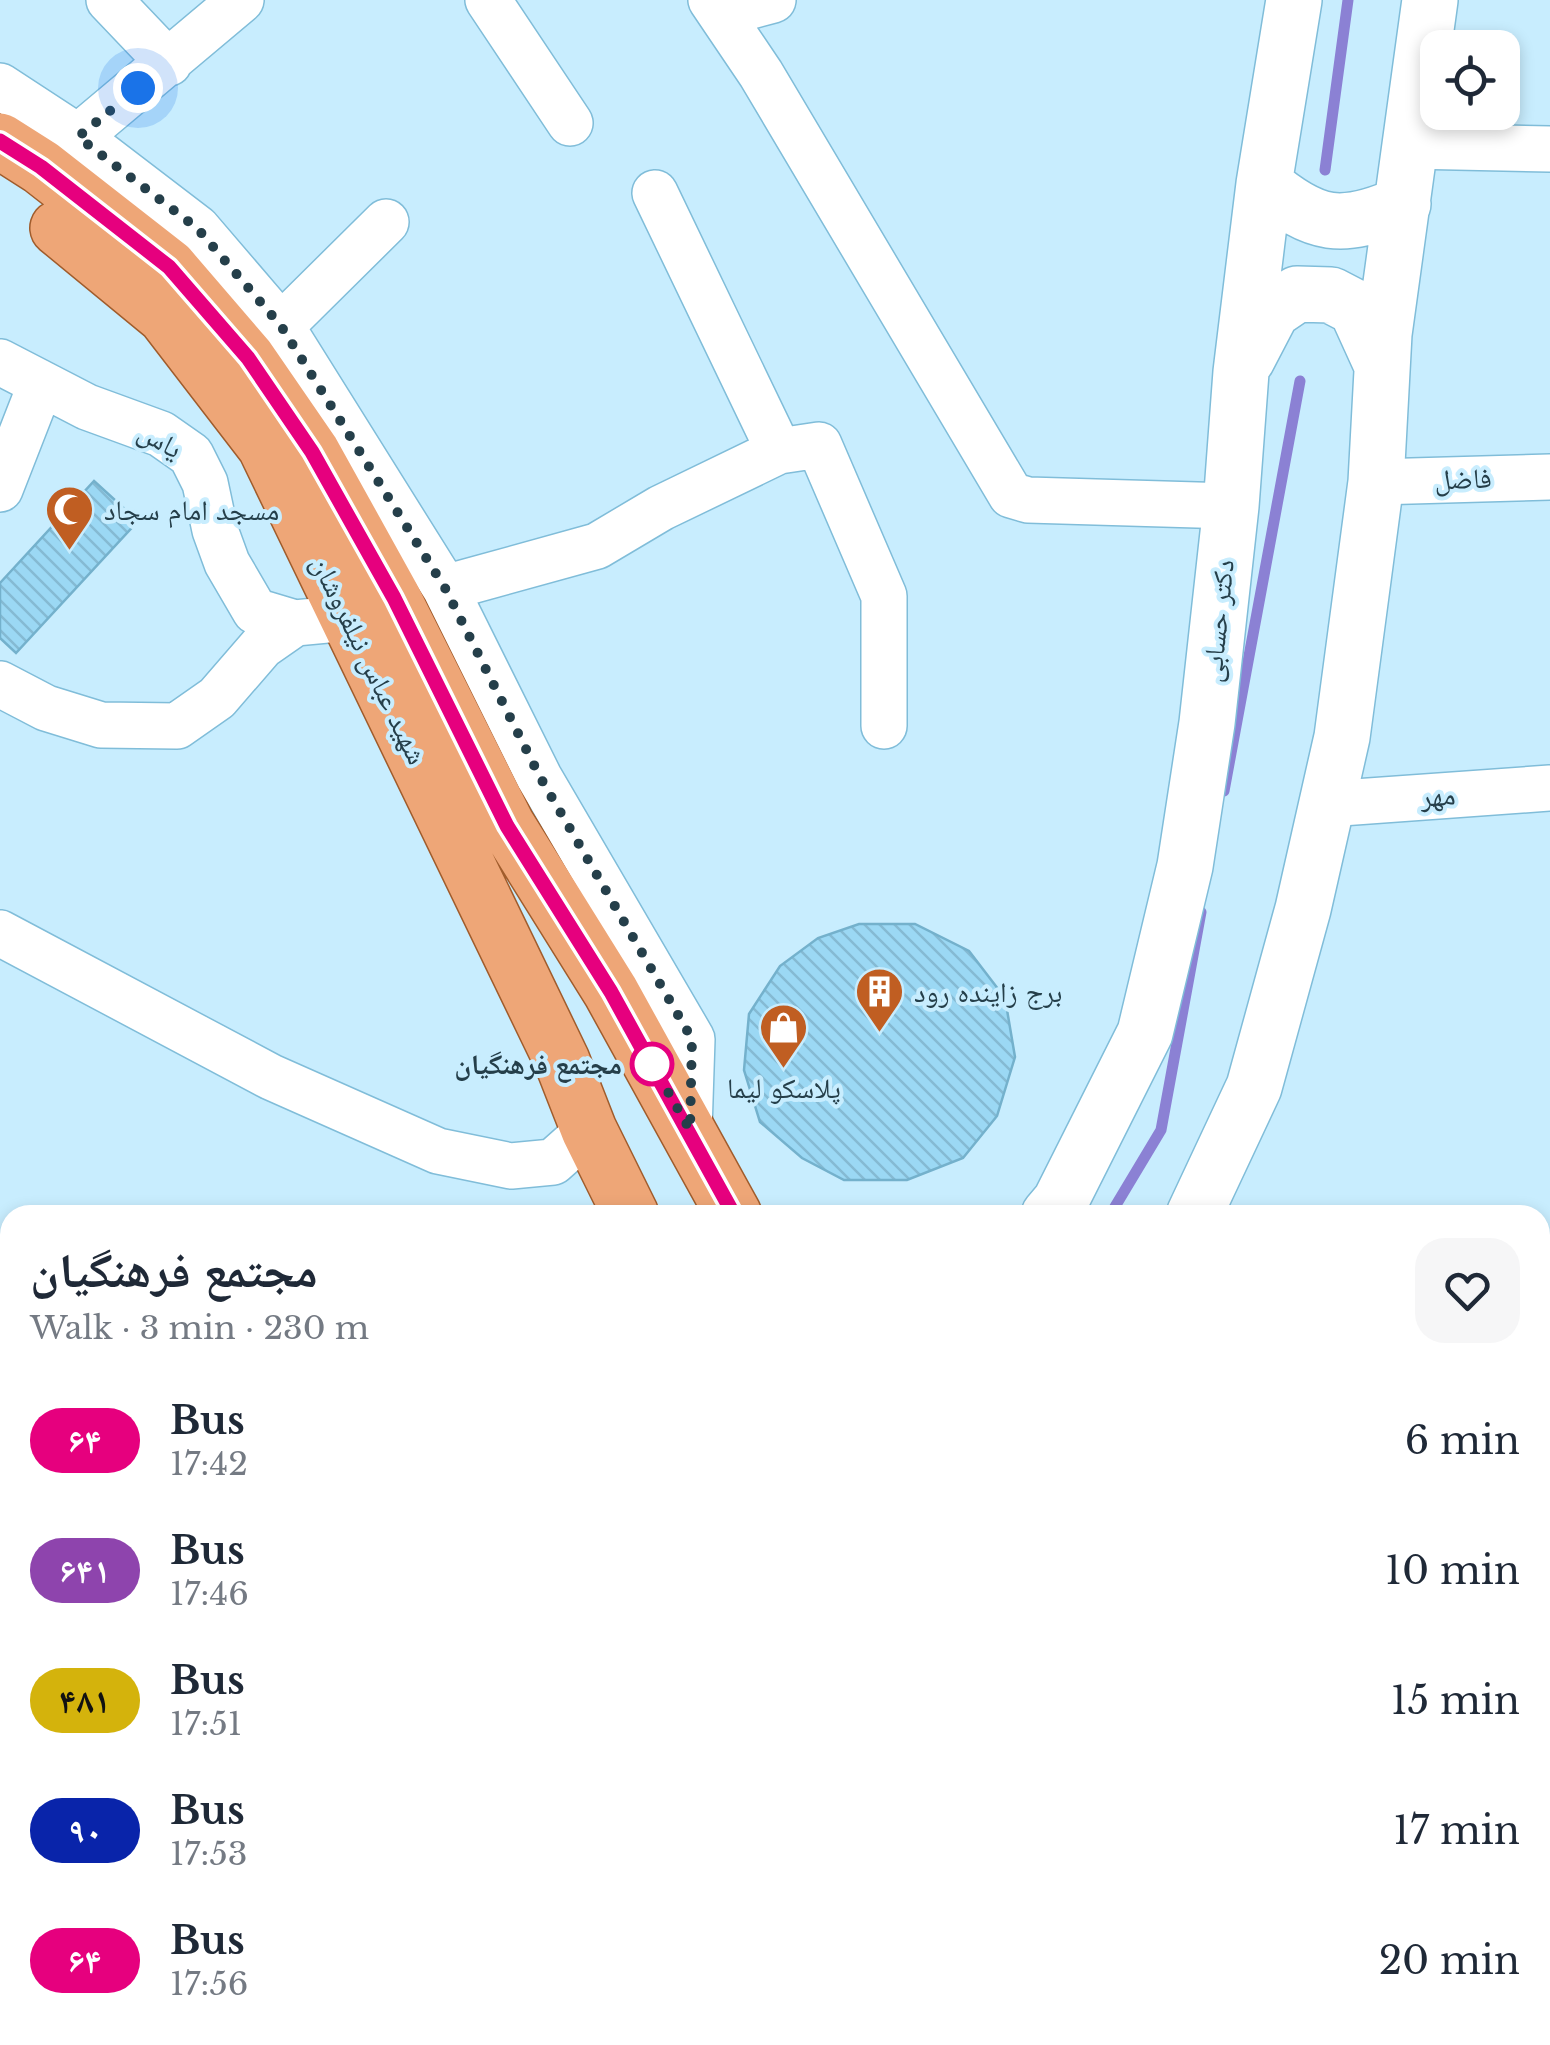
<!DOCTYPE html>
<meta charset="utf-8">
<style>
body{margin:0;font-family:"Libre Baskerville","Noto Naskh Arabic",serif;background:#f6f6f7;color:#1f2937;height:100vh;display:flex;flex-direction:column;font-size:38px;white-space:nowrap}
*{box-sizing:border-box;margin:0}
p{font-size:32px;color:#747a83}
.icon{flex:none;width:55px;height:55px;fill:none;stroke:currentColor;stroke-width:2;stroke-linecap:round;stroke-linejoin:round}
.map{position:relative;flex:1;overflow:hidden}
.sheet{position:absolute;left:0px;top:1205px;width:1550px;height:840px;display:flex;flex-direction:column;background:#fff;border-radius:30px 30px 0 0;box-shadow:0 5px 15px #0003}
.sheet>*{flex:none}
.badge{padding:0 20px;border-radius:32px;font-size:35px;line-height:65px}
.tools{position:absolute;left:1420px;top:30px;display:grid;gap:20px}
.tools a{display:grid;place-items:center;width:100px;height:100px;border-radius:20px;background:#fff;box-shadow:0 5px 15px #0003;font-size:50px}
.you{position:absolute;width:50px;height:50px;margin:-25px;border:8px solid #fff;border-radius:50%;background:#1a73e8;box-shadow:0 0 0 15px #1a73e833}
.map>.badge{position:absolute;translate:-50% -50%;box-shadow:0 0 0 5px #fff}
.round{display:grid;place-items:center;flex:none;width:105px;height:105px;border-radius:30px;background:#f6f6f7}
.headline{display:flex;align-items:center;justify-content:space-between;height:170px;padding:0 30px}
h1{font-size:48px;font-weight:700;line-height:75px}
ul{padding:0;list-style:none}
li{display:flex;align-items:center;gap:30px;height:130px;padding:0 30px}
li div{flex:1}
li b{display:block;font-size:38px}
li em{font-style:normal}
li .badge{min-width:110px;font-weight:700;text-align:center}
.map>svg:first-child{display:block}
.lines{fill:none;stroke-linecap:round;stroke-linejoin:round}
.stream{stroke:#8b81d4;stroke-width:11}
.building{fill:url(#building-back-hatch);stroke:#74b1cc;stroke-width:2.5}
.street-casing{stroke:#80bdd9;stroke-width:48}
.secondary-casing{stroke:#80bdd9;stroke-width:58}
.primary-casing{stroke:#a05c2c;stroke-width:58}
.street{stroke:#fff;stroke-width:45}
.secondary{stroke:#fff;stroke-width:55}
.primary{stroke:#eea677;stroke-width:55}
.line-casing{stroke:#fff;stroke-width:22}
.line{stroke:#e6007e;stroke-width:15}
.walk{stroke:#253f4a;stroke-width:10;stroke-dasharray:0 18}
.stop-dot{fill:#fff;stroke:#e6007e;stroke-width:5}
.labels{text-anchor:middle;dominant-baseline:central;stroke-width:8;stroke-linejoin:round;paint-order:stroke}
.street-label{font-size:28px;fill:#253f4a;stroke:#c8edfe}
.poi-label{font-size:28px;fill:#253f4a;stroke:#c8edfe;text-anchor:start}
.stop-label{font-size:28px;font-weight:bold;fill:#253f4a;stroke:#c8edfe;text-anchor:end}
</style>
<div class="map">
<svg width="1550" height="2045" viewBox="0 0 1550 2045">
<defs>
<pattern id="building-back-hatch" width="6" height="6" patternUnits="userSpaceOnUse" patternTransform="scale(2.5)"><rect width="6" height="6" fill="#9bd8f4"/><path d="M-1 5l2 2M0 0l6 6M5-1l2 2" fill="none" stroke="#85bad3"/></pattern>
</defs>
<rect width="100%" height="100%" fill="#c8edfe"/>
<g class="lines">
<path class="stream" d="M1325,170L1348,0
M1224,791L1300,381
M1110,1215L1161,1130L1201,912
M600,2035L605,2045"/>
</g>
<path class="building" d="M94,481L138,521L16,653L0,638V583Z
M859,924H915L969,951L1005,998L1015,1057L997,1116L963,1158L907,1180H844L802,1158L760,1122L744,1070L749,1014L780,966L818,938Z
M1540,1453L1550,1486V1632L1540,1637Z"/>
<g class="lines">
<defs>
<path id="street" d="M109,0L169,63
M488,0L570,123
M711,0L761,74L1011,495L1028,500L1231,506
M721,14L773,0
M0,86L78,137L197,228L281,326L445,588L539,777L692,1039L689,1130
M78,137L241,0
M1410,146L1550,149
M655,193L779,451
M281,326L386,222
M0,362L87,407L161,434L191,455L205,483L215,530L227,563L255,611L295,623L348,618
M1376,482L1550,477
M0,489L41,384
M445,588L597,546L661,508L779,451L819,445L884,596V726
M0,684L46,708L101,725L177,726L217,698L262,646L295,623
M1327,804L1550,788
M0,933L271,1077L438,1151L511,1166L553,1162L589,1130
M0,1271L10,1281
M0,1860L10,1848
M672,2035L675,2045
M97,2045L106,2035
M370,2045L374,2035
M1034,2045L1035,2035"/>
<path id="secondary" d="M1264,184C1315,227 1342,231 1403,204
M1247,359L1272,311L1297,294L1331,295L1356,308L1381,363
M1049,1215L1060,1202L1145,1033L1185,866L1207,723L1231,506L1241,372L1264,184L1294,0
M1194,1215L1254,1087L1303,909L1342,737L1376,482L1384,334L1430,0
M1540,1379L1550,1377
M1540,1419L1550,1417
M0,2029L10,2045
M548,2035L553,2045"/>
<path id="primary" d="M0,141L41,167L169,267L248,359L312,452L393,598L507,825L611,992L734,1215
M58,228L165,316L265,446L562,1061L589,1130L631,1215
M1077,2035L1085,2045
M1190,2035L1197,2045"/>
</defs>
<use href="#street" class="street-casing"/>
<use href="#secondary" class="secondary-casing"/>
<use href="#primary" class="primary-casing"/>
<use href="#street" class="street"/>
<use href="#secondary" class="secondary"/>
<use href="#primary" class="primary"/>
</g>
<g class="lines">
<defs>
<path id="line" d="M0,141L41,167L169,267L248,358L312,452L394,598L507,826L611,992L734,1215"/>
</defs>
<use href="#line" class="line-casing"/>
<use href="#line" class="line"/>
<path class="walk" d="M138,88L78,137L197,228L281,326L445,588L540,777L692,1039L690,1130L652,1064"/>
</g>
<defs>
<symbol id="mosque-pin" viewBox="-11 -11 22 30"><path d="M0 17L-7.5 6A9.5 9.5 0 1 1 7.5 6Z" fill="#c05e22" stroke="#c8edfe"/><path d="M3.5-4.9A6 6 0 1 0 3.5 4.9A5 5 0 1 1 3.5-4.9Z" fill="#fff"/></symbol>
<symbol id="building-pin" viewBox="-11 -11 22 30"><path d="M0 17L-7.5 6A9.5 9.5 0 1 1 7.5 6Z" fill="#c05e22" stroke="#c8edfe"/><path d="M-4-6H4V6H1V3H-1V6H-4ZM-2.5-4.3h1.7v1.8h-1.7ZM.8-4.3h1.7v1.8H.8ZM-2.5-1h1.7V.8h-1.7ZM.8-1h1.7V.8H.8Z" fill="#fff"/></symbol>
<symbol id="shop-pin" viewBox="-11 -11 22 30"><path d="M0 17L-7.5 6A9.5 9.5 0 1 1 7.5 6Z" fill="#c05e22" stroke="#c8edfe"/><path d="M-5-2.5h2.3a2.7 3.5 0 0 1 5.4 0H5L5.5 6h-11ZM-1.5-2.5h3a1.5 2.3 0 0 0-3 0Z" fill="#fff"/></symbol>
</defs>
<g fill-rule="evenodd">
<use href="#mosque-pin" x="42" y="482" width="55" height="75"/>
<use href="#building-pin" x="852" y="964" width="55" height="75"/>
<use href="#shop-pin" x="756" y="1000" width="55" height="75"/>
</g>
<circle class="stop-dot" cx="652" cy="1064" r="20"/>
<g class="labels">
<g class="street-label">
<text transform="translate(160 440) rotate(29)">یاس</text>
<text transform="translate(1463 479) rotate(-2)">فاضل</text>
<text transform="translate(1218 621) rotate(-84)">دکتر حسابی</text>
<text transform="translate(369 660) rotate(64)">شهید عباس نیلفروشان</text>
<text transform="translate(1438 796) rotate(-4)">مهر</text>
</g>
<g class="poi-label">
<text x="104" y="510">مسجد امام سجاد</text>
<text x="914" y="992">برج زاینده رود</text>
<text x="784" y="1088" text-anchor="middle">پلاسکو لیما</text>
</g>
<g class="stop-label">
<text x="622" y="1064">مجتمع فرهنگیان</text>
</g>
</g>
</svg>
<div class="tools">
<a><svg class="icon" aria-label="locate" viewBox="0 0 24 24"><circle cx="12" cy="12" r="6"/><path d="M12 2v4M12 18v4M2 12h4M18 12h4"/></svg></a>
</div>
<div class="you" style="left:138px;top:88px"></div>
<section class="sheet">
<div class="headline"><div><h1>مجتمع فرهنگیان</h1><p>Walk · 3 min · 230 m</p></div><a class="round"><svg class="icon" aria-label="heart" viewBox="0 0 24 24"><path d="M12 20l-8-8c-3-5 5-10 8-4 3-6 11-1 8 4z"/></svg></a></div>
<ul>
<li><span class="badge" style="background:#e6007e;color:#fff">۶۴</span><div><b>Bus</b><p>17:42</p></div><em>6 min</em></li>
<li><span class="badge" style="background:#8e44ad;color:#fff">۶۴۱</span><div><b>Bus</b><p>17:46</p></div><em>10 min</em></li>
<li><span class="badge" style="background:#d4b30c;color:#111">۴۸۱</span><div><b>Bus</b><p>17:51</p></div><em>15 min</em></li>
<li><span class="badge" style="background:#0924aa;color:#fff">۹۰</span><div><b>Bus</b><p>17:53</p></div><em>17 min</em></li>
<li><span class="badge" style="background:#e6007e;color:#fff">۶۴</span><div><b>Bus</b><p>17:56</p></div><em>20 min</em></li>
</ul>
</section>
</div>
